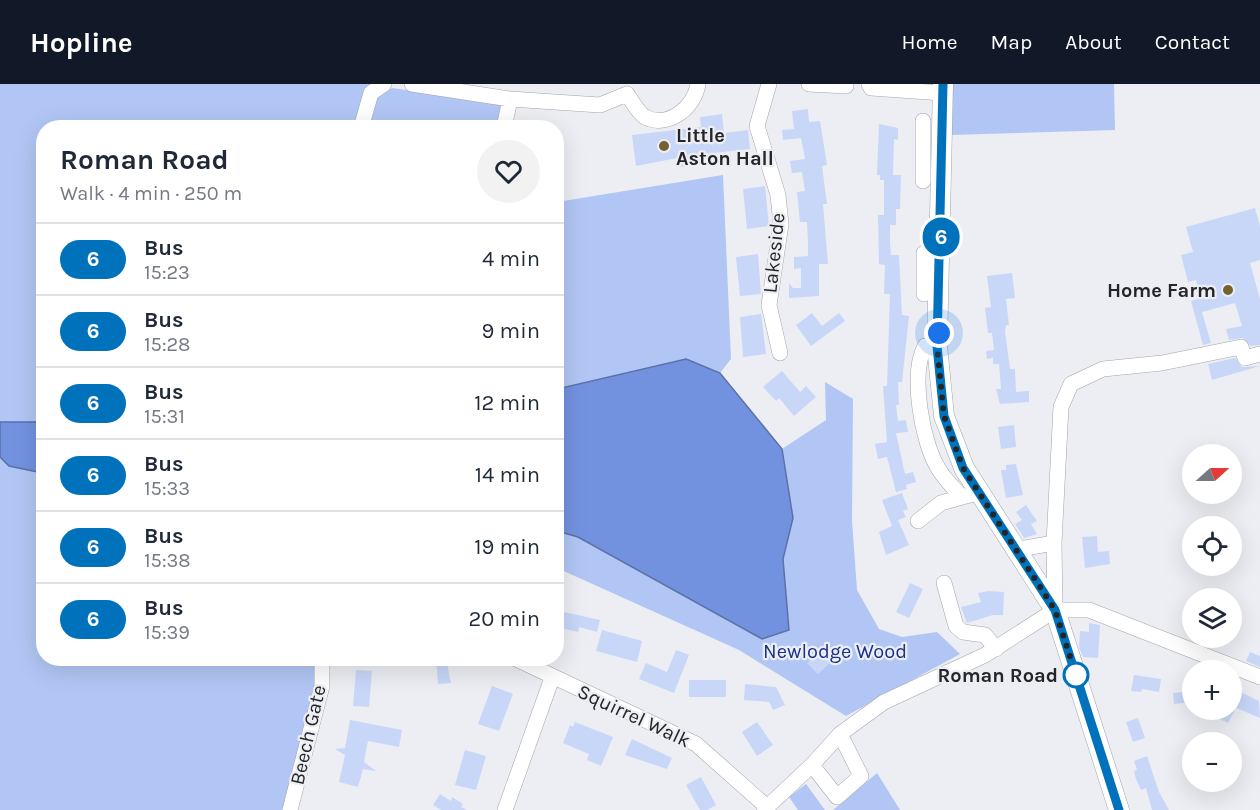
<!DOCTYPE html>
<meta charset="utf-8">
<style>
body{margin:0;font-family:Karla,sans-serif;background:#f2f2f3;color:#1f2937;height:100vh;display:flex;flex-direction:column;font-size:22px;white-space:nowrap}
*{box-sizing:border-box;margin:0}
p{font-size:20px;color:#747a83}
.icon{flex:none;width:33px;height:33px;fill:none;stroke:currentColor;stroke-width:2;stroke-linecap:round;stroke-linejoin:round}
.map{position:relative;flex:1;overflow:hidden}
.side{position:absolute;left:36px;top:36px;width:528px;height:546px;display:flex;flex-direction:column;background:#fff;border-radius:24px;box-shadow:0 6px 24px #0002}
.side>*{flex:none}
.badge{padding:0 12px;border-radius:20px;font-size:21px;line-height:39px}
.needle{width:39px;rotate:69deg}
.tools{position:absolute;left:1182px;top:360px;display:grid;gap:12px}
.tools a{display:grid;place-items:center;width:60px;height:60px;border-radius:50%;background:#fff;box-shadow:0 6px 24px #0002;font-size:30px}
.you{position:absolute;width:30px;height:30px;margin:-15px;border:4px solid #fff;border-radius:50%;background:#1a73e8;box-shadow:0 0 0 9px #1a73e833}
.map>.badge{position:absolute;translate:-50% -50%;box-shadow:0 0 0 3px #fff}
.round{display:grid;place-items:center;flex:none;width:63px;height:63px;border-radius:32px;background:#f2f2f3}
.headline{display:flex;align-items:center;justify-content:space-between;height:102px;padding:0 24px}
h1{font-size:28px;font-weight:700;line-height:45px}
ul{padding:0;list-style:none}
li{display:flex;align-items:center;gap:18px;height:72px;padding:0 24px;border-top:2px solid #e0e1e3}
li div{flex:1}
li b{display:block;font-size:22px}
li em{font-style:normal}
li .badge{min-width:66px;font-weight:700;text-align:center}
header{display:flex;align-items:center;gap:36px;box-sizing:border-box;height:84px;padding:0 30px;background:#111827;color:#fff}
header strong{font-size:28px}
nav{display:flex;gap:33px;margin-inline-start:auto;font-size:21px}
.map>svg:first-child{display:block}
.green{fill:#b1c6f4}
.water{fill:#7292e0;stroke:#5b71a8;stroke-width:1.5}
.building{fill:#c8d7f8}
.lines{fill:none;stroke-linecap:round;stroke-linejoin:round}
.minor-casing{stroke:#a3a5aa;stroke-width:16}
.major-casing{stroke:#a3a5aa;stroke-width:21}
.minor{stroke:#fff;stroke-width:15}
.major{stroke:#fff;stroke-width:20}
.line-casing{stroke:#fff;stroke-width:14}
.line{stroke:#0072bc;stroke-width:9}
.walk{stroke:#242527;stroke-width:6;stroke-dasharray:0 10.8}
.poi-dot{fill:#766231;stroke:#eceef4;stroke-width:2}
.stop-dot{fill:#fff;stroke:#0072bc;stroke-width:3}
.labels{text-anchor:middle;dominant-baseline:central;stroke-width:4.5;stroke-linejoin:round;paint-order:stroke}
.poi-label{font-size:20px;font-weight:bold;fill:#242527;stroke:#eceef4;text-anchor:start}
.street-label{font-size:20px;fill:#242527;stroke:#eceef4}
.park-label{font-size:20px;fill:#19318b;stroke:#eceef4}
.stop-label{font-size:20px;font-weight:bold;fill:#242527;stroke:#eceef4;text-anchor:end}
</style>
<header>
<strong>Hopline</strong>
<nav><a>Home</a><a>Map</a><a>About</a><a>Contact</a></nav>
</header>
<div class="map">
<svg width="1260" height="726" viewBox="0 0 1260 726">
<rect width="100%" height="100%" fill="#eceef4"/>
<path class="green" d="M0,0H373L356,43L44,44L43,338H0Z
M951,0H1114L1115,46L951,51Z
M392,4L505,20L499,43L368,44L376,13Z
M723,91L731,275L720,289L686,275L557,305V118Z
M825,298L853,315L852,437L857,506L879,545L902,553L937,548L960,570L846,632L739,566L557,484L556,447L578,453L789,546L783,475L793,433L782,365L826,336Z
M0,373L9,382L43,389L44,574L314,575L315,606L284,726H0Z
M877,689L900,726H833Z
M806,700L825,726H798L789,713Z"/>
<path class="water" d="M686,275L720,289L782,365L793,434L783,475L789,546L762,555L578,453L557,447V305Z
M0,338H43V389L9,382L0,373Z"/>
<path class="building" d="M808,25L809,38L820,37L827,81L822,82L827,120H823L828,180H819V212L789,214V199L793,204H801V184L794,185V173L808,172V158L807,138H800L797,108L805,107L802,88L792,89L790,77L805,75L801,54L783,56L782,46L794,45L792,27Z
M722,30L724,49L748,46L750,65L695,71L696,77L687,78V82L678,83L677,74L636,82L632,51L701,43L700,33Z
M879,40L898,44V56L894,55L893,91H901L900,125H896V141H890V158L891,171H899L902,231L909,232L902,298H898L899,321H896L898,337L906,336L908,348L896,349L905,390L913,388L916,398L906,401L907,405L896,408L887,373L878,375L875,360L887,358L883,302H887L890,210H884L885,181L879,180L878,131H884V96H880V91H877Z
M765,102L769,142L747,145L743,105Z
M1255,124L1260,142V176L1250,179L1260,215V261L1251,262L1243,254L1229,256L1226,245L1242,242L1235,219L1202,228L1211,259L1203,261L1191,217L1201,214L1196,196L1188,198L1181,171L1193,168L1186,143Z
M758,170L761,210L740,212L736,173Z
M1012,189L1015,214L1006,215L1009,241H1006L1005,247L1010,285H1015L1016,308L1029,307V318L1000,320L996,305H1001L999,280H993V274L987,275L986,267L994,266L992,249H988L985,224L991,223L987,192Z
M812,229L822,242L839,229L845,237L811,262L796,241Z
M761,230L766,270L743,273L740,233Z
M1235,274L1242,283L1260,282L1212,296L1208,280Z
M782,287L800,308L806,302L816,313L794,332L779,314L776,317L763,303Z
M1014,341L1016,363L1001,365L998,343Z
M1016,380L1023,411L1006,414L1001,386H1006V381Z
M902,409L908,425L903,427L906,433L898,436L909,461L886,471L879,448L892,442L882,416Z
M1026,421L1037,437L1031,440L1037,450L1024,454L1015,440L1022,436L1016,428Z
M1097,452L1098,468L1109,467L1110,480L1085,484L1082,453Z
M910,499L923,505L909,534L896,528Z
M988,507L1004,508L1003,531H993L967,539L961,523L981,518L978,509Z
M564,528L600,536L597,548L579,543L578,548L561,544Z
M1089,539L1100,541L1098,574L1083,573L1079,563L1080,547L1089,548Z
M602,546L642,557L637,578L596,567Z
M676,566L689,571L674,609L639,595L646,579L667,588Z
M822,566L832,577L818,590L807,579Z
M1250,568L1260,572V583L1246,577Z
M436,574H446L451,599L438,600Z
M356,586L372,587L369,623L353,622Z
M1134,591L1161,595L1159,608L1142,605L1141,608L1131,607Z
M689,596H726V613H689Z
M745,600L776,603L785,621L773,626L769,618L744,616Z
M492,602L513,610L499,647L478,640Z
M1232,604L1259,617L1260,634L1232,622Z
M1192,607V618L1174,620L1173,609Z
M1220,626H1235L1228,639L1216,633Z
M1138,634L1145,654L1133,658L1126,638Z
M350,636L402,646L399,663L368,657L364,678L376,687L363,685L358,703L339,698L345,671L335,665L345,664Z
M575,638L613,653L601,682L587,676L589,670L563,659L570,641L573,643Z
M757,638L773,661L757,672L742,648Z
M632,655L672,674L667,685L625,671Z
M465,666L486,672L476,706L455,701Z
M1147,672L1159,708L1169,726H1152L1146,704L1141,706L1136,695L1134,687L1137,686L1134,677Z
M701,693L716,721L707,726H700L686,701Z
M440,710L451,717L452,713L463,720L461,723L467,726H441L433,721Z"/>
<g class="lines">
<defs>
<path id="minor" d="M412,0L510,15L600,21L627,10C632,17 638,29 645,33C668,45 695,23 698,0
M769,0L757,42L778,111L781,140L769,221L780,269
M809,0L846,2
M869,0L871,4L943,9
M361,44L371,9L384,0
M504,44L510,15
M923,97V37
M924,169V210
M937,262H925C910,290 922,358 938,384C944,395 954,404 962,413L978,409
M918,437L941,419L962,413
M1054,459L1061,323L1071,300L1103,285L1162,279L1241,263L1245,274L1260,270
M1014,466L1054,459L1055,526
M944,499L956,542L963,548L985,551L996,565
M1055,526H1089L1260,593
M514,574L696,660L767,723
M812,681L837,713L861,692L840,650
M290,726L322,602V574
M505,726L552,594
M764,726L812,681L840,650L884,618L985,571L1055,526"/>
<path id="major" d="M943,0L937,262L944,332L964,384L1055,526L1119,726"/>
</defs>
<use href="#minor" class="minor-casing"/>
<use href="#major" class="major-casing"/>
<use href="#minor" class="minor"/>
<use href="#major" class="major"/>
</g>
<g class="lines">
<defs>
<path id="line" d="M943,0L937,262L944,332L963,384L1055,526L1119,726"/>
</defs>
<use href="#line" class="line-casing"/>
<use href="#line" class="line"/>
<path class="walk" d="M939,249L937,262L944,332L963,384L1055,526L1076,591"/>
</g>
<g class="poi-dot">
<circle cx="664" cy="62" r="6"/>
<circle cx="1228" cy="206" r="6"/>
</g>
<circle class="stop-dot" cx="1076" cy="591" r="12"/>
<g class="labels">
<g class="poi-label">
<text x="676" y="51">Little<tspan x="676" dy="23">Aston Hall</tspan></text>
<text x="1216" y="206" text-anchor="end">Home Farm</text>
</g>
<g class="street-label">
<text transform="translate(774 169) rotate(-84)">Lakeside</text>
<text transform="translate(634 632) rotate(25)">Squirrel Walk</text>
<text transform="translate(308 651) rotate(-77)">Beech Gate</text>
</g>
<g class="park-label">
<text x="835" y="567">Newlodge Wood</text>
</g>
<g class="stop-label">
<text x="1058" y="591">Roman Road</text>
</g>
</g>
</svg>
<div class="tools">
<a><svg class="needle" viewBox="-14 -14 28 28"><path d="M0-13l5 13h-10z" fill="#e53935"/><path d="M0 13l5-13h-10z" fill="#747a83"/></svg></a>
<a><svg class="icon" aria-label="locate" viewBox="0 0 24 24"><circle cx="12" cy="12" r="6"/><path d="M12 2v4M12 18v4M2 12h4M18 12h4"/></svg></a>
<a><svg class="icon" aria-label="layers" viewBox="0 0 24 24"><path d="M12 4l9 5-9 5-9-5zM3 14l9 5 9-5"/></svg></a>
<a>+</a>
<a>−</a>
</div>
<div class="you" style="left:939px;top:249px"></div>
<b class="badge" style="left:941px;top:153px;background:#0072bc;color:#fff">6</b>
<section class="side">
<div class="headline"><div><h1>Roman Road</h1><p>Walk · 4 min · 250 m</p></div><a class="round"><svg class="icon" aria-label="heart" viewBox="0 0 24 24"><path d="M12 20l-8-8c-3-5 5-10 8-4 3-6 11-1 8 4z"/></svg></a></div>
<ul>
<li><span class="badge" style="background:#0072bc;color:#fff">6</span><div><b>Bus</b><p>15:23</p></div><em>4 min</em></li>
<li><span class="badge" style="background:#0072bc;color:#fff">6</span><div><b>Bus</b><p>15:28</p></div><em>9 min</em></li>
<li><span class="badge" style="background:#0072bc;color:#fff">6</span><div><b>Bus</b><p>15:31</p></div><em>12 min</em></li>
<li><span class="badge" style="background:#0072bc;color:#fff">6</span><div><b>Bus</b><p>15:33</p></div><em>14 min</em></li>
<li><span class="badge" style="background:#0072bc;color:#fff">6</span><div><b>Bus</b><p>15:38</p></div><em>19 min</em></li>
<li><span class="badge" style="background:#0072bc;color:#fff">6</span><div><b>Bus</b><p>15:39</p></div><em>20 min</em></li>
</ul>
</section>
</div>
